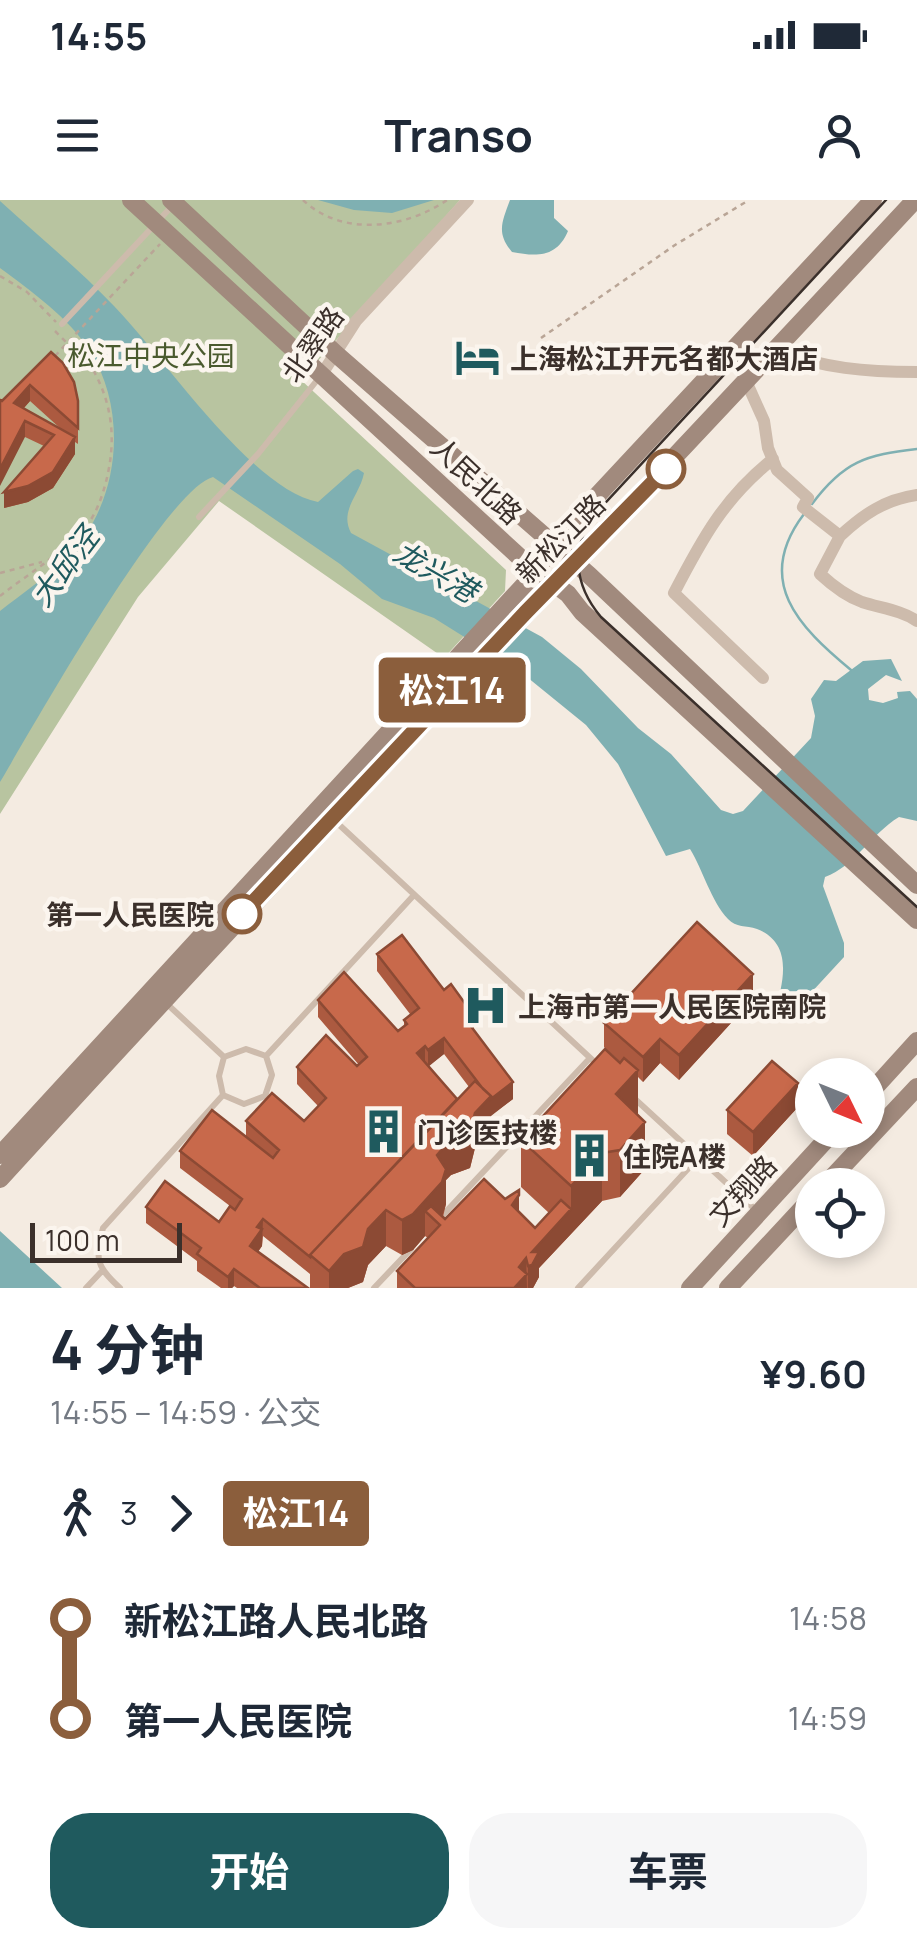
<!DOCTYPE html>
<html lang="zh">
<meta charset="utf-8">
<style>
body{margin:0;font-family:Manrope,"Noto Sans SC",sans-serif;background:#f6f6f7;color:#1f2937;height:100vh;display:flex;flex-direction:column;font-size:38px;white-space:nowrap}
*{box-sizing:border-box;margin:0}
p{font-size:32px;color:#747a83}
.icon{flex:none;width:55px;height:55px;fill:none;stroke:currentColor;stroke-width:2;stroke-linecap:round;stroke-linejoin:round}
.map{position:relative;height:1088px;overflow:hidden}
.panel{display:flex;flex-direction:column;background:#fff;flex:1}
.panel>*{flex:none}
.badge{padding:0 20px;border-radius:8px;font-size:35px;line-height:65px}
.needle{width:65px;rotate:133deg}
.controls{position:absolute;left:795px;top:858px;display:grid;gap:20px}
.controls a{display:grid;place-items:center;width:90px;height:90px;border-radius:50%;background:#fff;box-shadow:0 5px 15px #0003;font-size:50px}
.scale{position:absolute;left:30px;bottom:25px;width:152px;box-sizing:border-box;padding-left:10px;border:5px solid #3b302b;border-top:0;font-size:28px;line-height:35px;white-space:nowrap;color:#3b302b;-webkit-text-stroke:8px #fbf5ee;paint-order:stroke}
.map>.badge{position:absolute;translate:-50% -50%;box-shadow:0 0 0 5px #fff}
.legs{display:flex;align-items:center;gap:15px;height:110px;padding:0 50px;font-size:32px}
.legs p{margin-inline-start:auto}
.overview{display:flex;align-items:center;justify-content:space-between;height:170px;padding:0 50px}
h1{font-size:55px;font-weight:700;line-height:75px}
.cta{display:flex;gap:20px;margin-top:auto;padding:20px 50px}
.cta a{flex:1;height:115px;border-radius:40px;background:#1f5a5e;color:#fff;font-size:40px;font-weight:700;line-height:115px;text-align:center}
.cta a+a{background:#f6f6f7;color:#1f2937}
ul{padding:0 50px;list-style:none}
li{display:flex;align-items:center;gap:35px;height:100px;font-size:38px}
li i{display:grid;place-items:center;width:15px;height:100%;margin:0 12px;background:currentColor}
li i::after{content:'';width:25px;height:25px;margin:-12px;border:8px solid;border-radius:50%;background:#fff}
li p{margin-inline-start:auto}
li:first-child i{background:linear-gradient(#0000 50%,currentColor 0)}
li:last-child i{background:linear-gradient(currentColor 50%,#0000 0)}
.status{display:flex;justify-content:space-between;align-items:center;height:70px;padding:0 50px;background:#fff;direction:ltr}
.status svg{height:28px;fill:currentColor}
header{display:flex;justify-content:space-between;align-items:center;height:130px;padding:0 50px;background:#fff;font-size:45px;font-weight:700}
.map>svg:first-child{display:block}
.green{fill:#b8c4a0}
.water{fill:#7fb0b2}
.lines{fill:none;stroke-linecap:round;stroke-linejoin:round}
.stream{stroke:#7fb0b2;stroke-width:2.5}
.path{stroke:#b9a596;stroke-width:2.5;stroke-dasharray:5 5;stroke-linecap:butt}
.lane{stroke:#cdbbac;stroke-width:6}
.street{stroke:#cdbbac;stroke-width:12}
.secondary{stroke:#a18a7d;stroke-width:18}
.tram{stroke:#3b302b;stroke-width:2.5}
.wall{fill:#ac5a40;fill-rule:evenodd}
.shaded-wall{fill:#8c4a34}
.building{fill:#c8694b;stroke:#8c4a34;stroke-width:2.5}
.line-1-casing{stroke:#fff;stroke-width:22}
.line-1{stroke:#8b5e3c;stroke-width:15}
.stop-1-dot{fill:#fff;stroke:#8b5e3c;stroke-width:5}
.labels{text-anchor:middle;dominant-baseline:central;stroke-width:9;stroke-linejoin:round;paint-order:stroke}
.street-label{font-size:28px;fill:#3b302b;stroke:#fbf5ee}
.park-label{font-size:28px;fill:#4a5a2e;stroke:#fbf5ee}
.poi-label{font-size:28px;font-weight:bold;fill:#3b302b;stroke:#fbf5ee;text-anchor:start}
.stop-label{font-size:28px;font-weight:bold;fill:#3b302b;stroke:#fbf5ee;text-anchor:end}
.water-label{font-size:30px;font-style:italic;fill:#1f5a5e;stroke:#fbf5ee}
</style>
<div class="status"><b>14:55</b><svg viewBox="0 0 49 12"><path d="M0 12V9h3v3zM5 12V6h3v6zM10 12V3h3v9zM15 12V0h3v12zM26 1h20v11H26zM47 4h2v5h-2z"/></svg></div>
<header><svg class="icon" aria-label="menu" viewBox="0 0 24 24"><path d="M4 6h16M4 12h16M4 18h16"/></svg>Transo<svg class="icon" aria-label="person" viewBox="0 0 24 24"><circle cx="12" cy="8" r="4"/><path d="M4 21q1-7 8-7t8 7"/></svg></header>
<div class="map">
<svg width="917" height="1088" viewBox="0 0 917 1088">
<rect width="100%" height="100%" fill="#f4ebe1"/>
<path class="green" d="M0,0H460L301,180L506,370L505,391L444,458L219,301L138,397L0,614Z"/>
<path class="water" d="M318,0H434L392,13L354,10Z
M510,0H554V18L568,31C557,57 538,57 512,52C496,33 502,22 510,0Z
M0,1C38,36 79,69 114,106C163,156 251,289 318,302L353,271L358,269L364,273C360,295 339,310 351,333L542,437L581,469L638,528L671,554L721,610L733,614L743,611L811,538L815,516L811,499L824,480L836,481L863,461L891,459L902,481L886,475L868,489L869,500L883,503L898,498L897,492L910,491L917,499V621L899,617C871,634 855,666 825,677L823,686L844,743V757L785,821L779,819L775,811C784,781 793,743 757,729C746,725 736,728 728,719C711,701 703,670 690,649L666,656L618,564L586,525L522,473L434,418L382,399L340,364L213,277C166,289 32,529 0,582V411C22,394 46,377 66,358C120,306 129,213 90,151C69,118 31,91 0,68Z
M0,1031L62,1088H0Z"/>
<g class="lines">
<path class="stream" d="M812,304C844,261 866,255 917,249
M804,314C753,381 799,427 851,470"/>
<path class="path" d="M303,0C342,37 405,29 447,0
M0,76L27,92L56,122
M55,131L67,143
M541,138L675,45L749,0
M55,156L160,44
M0,373L42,362
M0,396C27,375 61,354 84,329C97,314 104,292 108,273C119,221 105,179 71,138"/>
<path class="lane" d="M62,124L173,5
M199,317L258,254L318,179
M334,620L600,867
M166,803L224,857
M246,849L266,856L272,875L265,896L244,904L223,895L219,876L224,857Z
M266,856L414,695
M635,899L758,1012
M440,1018L590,858
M86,1088L102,1071
M120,1088C96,1066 95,1060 103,1028L223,895
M374,1088L411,1049
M578,1088L698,958"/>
<path class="street" d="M775,151C826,168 863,172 917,172
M322,174L356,121L468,0
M746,181L764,221L768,248L777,270L808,298L803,307L840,336L820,374C833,386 846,396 862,402C880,408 901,410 917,421
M840,336C864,314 884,300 917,295
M763,478L674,393C702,339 724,298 773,259"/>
<path class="secondary" d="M131,0L526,363L568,394L582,412L917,720
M171,0L336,154L589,375L917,685
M868,895L917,841
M0,955L537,371L552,344L873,0
M0,979C301,649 611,327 915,0
M825,985L917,887
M690,1088L835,930
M728,1088L812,998"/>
<path class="tram" d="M886,0L595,314C570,348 574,385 601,417L917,707"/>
</g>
<path class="wall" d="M51,152L78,201V244L75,242V254L53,288L28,302L4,308L44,246L25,237L2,201ZM30,201L61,229L24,208Z
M377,754L474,831L513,899L491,915V932L475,948L470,968L451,975L446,980V1004L443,1017L445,1019L519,1012L535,1028L549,1013L521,987V940L620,862L604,847V823L753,799L679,880L660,863L643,882L638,877V914L645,969L620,997L602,1001L539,1068V1077L533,1088H527V1085V1088H397V1071L428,1038L425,1036L413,1050L402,1055L386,1046L368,1065L363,1082L348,1088H310V1074L263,1036L262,1046L258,1052L308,1088H237L234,1086L232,1088H221L197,1071V1061L146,1023V1007L219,1022L230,1006L180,968V951L246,937V921H304L318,906L297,884V867L357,866L359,865L318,817V800L398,831L404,826V820L410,814L377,771ZM444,854L469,887L457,899L428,866Z
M798,907L753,956L727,934V910Z"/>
<path class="shaded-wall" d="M30,185V201L14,219V203Z
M25,221V237L0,286V269Z
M75,237V254L53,288L28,302L4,308V292Z
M753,774V799L679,880V855Z
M474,816V833L467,821Z
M444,838V854L428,867V850Z
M660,839V863L643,882V857Z
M425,846V863L417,853Z
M638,870V918L616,894Z
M513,882V899L491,916V899Z
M798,883V907L753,956V932Z
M491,896V932L475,948L470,968L451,975L446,980V1004L442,1017L425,1011V1036L413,1050L402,1055V1020L386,1011V1046L368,1065L363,1082L348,1088H329V1071Z
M645,922V969L620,997V950Z
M602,953V1001L571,1034V986Z
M519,995V1019L512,1005Z
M571,1009V1034L539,1068V1077L533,1088H528V1066L532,1052Z
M263,1019L262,1046L250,1062V1046L257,1027Z
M526,1058L527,1088H514L519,1067Z
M234,1069V1086L232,1088H228V1077Z"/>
<path class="building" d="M51,152L63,163L74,182L78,201V228L30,185L14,203L75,237L53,272L28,286L4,292L54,235L25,221L0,269V200L2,201Z
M697,722L753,774L679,855L660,839L643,857L604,823Z
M402,735L444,790L451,784L474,816L467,821L513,882L491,899V896L483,889L444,838L428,850L425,846L417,853L457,899L310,1055V1057L263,1019L257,1027L262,1029L250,1046L308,1088H260L234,1069L228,1077L197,1054L201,1048L146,1007L165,981L219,1022L230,1006L235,1010L242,999L180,951L212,910L273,958L279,950L246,921L272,893L304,921L326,898L297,867L326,835L357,866L367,857L318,800L344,772L398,831L407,824L404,820L419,808L377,754Z
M605,849L620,863L624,858L638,870L616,894L645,922L620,950L602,953L571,986L521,940Z
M772,861L798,883L753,932L727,910Z
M475,881L491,896L475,913L470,932L451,939L437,955L446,969L442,982L413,1014L402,1020L386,1010L368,1029L363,1047L344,1054L329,1071L310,1055Z
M484,979L505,999L519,990V995L512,1005L535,1028L561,1000L571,1009L532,1052H539L532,1065L528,1066L526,1058L519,1067L527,1074L514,1088H415L397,1071L440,1025L425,1011L431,1006L445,1019Z"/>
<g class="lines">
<defs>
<path id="line-1" d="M242,714L526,412L666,269"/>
</defs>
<use href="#line-1" class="line-1-casing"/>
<use href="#line-1" class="line-1"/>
</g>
<defs>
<symbol id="hotel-bare" viewBox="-9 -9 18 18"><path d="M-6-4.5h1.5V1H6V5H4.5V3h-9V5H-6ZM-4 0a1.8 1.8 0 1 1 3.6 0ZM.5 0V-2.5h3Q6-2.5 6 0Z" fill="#1f5a5e" stroke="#fbf5ee" stroke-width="2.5" paint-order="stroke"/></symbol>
<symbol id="hospital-bare" viewBox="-9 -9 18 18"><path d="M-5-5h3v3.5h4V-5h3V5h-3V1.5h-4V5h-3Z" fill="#1f5a5e" stroke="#fbf5ee" stroke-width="2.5" paint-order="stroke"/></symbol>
<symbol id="building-bare" viewBox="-9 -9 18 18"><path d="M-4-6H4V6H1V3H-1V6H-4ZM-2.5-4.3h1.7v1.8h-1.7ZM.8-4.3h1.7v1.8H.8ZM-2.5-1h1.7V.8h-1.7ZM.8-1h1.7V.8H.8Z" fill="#1f5a5e" stroke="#fbf5ee" stroke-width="2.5" paint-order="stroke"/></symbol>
</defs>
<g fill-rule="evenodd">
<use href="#hotel-bare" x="446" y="126" width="63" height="63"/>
<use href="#hospital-bare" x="454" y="774" width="63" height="63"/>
<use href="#building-bare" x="352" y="900" width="63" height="63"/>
<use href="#building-bare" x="558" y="924" width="63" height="63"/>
</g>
<g class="stop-1-dot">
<circle cx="666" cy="269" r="18"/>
<circle cx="242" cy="714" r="18"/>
</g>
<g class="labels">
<g class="street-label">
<text transform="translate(312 144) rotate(-55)">北翠路</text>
<text transform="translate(477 280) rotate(43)">人民北路</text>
<text transform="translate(560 338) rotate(-45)">新松江路</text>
<text transform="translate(742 990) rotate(-47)">文翔路</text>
</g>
<g class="park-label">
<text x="151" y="155">松江中央公园</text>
</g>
<g class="poi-label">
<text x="510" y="158">上海松江开元名都大酒店</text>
<text x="518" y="806">上海市第一人民医院南院</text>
<text x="417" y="932">门诊医技楼</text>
<text x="623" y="956">住院A楼</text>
</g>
<g class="stop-label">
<text x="214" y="714">第一人民医院</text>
</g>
<g class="water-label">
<text transform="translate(64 366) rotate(-53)">大邱泾</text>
<text transform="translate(436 371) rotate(30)">龙兴港</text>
</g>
</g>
</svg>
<div class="controls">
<a><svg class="needle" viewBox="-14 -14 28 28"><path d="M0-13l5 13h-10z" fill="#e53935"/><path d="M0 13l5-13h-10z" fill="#747a83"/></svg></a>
<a><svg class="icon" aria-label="locate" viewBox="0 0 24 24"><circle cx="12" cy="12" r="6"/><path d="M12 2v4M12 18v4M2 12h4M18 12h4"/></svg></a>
</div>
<div class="scale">100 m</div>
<b class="badge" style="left:452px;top:490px;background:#8b5e3c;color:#fff">松江14</b>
</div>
<section class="panel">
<div class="overview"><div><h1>4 分钟</h1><p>14:55 – 14:59 · 公交</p></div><b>¥9.60</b></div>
<div class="legs"><svg class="icon" aria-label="walk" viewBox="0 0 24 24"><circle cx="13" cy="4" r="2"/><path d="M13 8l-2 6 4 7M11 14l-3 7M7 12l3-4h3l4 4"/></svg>3<svg class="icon" aria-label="forward" viewBox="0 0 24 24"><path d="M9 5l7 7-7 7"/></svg><b class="badge" style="background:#8b5e3c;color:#fff">松江14</b></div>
<ul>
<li><i style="color:#8b5e3c"></i><b>新松江路人民北路</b><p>14:58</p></li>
<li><i style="color:#8b5e3c"></i><b>第一人民医院</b><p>14:59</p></li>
</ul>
<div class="cta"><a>开始</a><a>车票</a></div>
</section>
